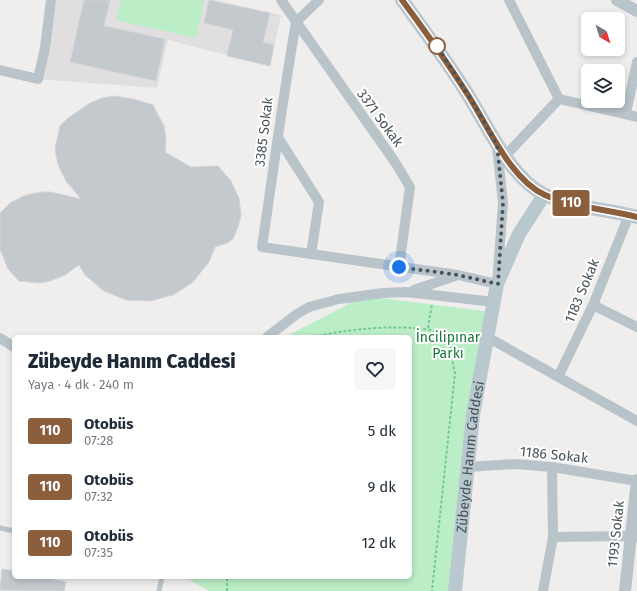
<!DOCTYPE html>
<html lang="tr">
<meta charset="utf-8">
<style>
body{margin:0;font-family:"Fira Sans",sans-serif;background:#f6f6f7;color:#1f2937;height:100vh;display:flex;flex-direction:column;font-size:15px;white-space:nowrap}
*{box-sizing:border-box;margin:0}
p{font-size:13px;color:#747a83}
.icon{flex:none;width:22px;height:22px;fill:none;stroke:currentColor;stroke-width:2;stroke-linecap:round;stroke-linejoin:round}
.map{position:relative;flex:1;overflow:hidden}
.drawer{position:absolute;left:12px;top:335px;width:400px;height:244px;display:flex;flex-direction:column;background:#fff;border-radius:6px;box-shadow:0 2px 6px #0003}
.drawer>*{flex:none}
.badge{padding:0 8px;border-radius:3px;font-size:14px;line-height:26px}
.needle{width:26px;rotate:141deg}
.tools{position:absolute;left:581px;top:12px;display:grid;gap:8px}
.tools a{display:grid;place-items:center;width:44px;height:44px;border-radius:6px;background:#fff;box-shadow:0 2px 6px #0003;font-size:20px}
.you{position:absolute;width:20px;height:20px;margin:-10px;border:3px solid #fff;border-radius:50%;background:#1a73e8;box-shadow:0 0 0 6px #1a73e833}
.map>.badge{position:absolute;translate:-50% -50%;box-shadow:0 0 0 2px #fff}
.round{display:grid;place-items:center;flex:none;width:42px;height:42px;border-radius:6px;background:#f6f6f7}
.overview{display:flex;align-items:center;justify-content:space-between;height:68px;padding:0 16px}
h1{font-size:19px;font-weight:800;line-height:30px}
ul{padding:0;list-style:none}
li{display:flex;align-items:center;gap:12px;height:56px;padding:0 16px}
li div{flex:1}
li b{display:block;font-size:15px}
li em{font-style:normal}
li .badge{min-width:44px;font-weight:700;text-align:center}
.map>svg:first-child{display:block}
.education{fill:#e1dedf}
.green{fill:#bbedc7}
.building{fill:#c4c9cd;stroke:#d1d4d9}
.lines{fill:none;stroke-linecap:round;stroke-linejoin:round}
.path{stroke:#74ca93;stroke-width:2;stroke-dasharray:3 2;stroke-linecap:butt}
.service{stroke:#b8c4ca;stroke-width:5}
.minor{stroke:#b8c4ca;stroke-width:10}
.tertiary{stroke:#b8c4ca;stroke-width:12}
.secondary{stroke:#b9c7cf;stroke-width:14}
.line-casing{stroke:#fff;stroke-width:9}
.line{stroke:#8b5e3c;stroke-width:6}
.walk{stroke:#46535a;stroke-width:4;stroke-dasharray:0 7.2}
.stop-dot{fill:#fff;stroke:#8b5e3c;stroke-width:2}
.labels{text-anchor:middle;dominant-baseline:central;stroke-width:4;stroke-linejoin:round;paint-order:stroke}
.street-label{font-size:14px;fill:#46535a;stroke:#fff}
.park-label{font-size:14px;fill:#18793a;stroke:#fff}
</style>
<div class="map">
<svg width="637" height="591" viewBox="0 0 637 591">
<rect width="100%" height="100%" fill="#f0eded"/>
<path class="education" d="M50,0H214L281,15L270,66L168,40L157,88L38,79Z"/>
<path class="green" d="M121,0H204L196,38L116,20Z
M364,296L492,312L458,591H209L184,577H410V337H285Z"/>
<path class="building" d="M84,0H110L104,26L165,39L156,81L70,62Z
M209,0L270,13L263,42L274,45L270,66L227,56L233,30L204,23Z
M114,96L134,99L153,105L164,126L166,138L165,152L191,167L218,166L231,181L239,198L241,215L239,224L233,239L227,243L215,247L209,262L193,282L173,295L150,301L126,300L104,291L85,275L79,265L65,275L50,281L40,283L19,281L8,269L0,249V213L10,203L26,195L42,192H51L81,199L66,181L58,165L55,149L60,126L68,118L90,103L102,98Z
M2,569L14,571V577H50V579L66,582L64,591L0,590Z"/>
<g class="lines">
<path class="path" d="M428,328L432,304
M314,337C337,330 431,319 447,338C451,343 452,364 455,373L432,591
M227,591V577"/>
<path class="service" d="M0,528L14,531
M159,591L162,577"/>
<path class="minor" d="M281,0L395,162L410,187L399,267
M509,0L559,99L637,117
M296,22C283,97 273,172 262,247L458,275L497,284L503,203L497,147
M296,22L319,0
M0,70L38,79L45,48L51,0
M626,113L637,62
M279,139L319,202L311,254
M505,156L559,99
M414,290L455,276
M593,305L637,327
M267,337L297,314L309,307L339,299L383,293L406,292L494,302
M0,338L14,347
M489,338L637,421
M558,377L593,305L629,215
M468,467L515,464L552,467L637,481
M553,537L631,536L637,537
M543,591L553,537L552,467"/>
<path class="tertiary" d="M617,0L637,11
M625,591L637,480"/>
<g class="secondary">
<path d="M402,0C423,29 444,57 463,87C485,120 509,178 545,195C574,208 607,209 637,217"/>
<path id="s1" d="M455,591L473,415L497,284L519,234L544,195"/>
</g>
</g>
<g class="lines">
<defs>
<path id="line" d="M402,0C425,31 447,62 468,95C488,126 510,179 545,195C574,208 607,209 637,217"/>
</defs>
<use href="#line" class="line-casing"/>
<use href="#line" class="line"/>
<path class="walk" d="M399,267L458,275L498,284L503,203L497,145L475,106L437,46"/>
</g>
<circle class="stop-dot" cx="437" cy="46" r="8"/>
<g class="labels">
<g class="street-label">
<text transform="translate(380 118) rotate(54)">3371 Sokak</text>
<text transform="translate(264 132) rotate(-83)">3385 Sokak</text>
<text transform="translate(582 291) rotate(-67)">1183 Sokak</text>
<text transform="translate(554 455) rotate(6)">1186 Sokak</text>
<text stroke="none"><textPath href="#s1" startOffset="135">Zübeyde Hanım Caddesi</textPath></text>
<text transform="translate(616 534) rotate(-84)">1193 Sokak</text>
</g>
<g class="park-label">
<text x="448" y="337">İncilipınar<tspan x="448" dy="16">Parkı</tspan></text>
</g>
</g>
</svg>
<div class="tools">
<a><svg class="needle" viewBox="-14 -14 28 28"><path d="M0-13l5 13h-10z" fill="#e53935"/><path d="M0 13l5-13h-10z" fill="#747a83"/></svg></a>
<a><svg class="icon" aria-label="layers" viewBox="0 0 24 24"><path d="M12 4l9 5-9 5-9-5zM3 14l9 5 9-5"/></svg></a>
</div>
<div class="you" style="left:399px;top:267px"></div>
<b class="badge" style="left:571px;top:203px;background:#8b5e3c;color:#fff">110</b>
<section class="drawer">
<div class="overview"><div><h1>Zübeyde Hanım Caddesi</h1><p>Yaya · 4 dk · 240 m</p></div><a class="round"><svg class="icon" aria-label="heart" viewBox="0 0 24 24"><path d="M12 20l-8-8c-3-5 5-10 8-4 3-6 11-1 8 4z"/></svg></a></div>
<ul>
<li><span class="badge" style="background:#8b5e3c;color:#fff">110</span><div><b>Otobüs</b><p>07:28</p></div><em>5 dk</em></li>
<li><span class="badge" style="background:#8b5e3c;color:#fff">110</span><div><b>Otobüs</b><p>07:32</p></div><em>9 dk</em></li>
<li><span class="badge" style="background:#8b5e3c;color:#fff">110</span><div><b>Otobüs</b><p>07:35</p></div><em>12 dk</em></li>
</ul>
</section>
</div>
